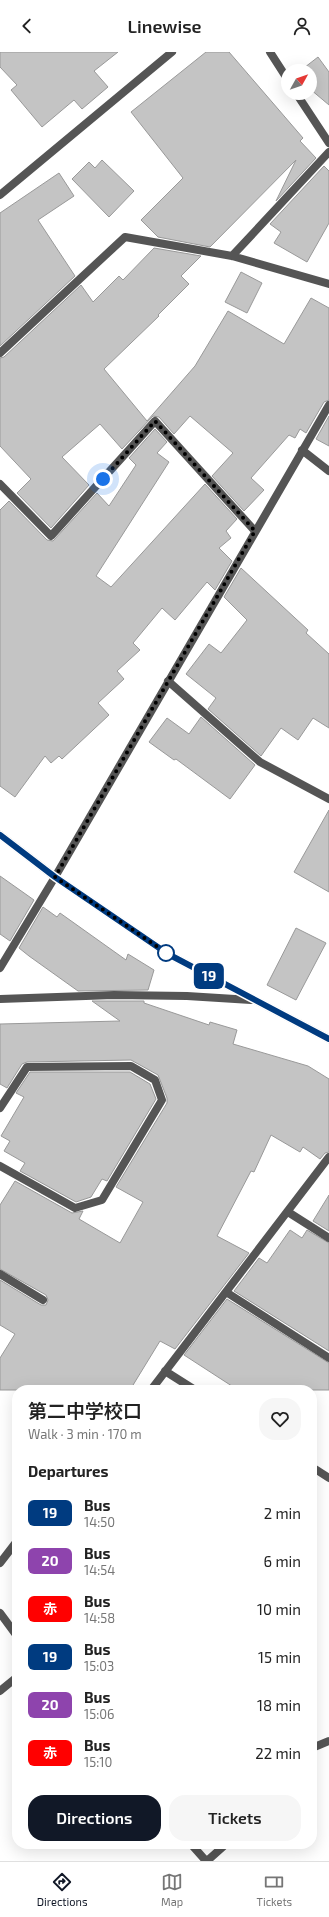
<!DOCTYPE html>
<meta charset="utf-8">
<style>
body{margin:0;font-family:"Exo 2","Noto Sans JP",sans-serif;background:#f6f6f6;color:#222;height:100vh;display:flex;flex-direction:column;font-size:15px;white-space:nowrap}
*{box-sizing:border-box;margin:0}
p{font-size:13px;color:#767676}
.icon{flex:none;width:22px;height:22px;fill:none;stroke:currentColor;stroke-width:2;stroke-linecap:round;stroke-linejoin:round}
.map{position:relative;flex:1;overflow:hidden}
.details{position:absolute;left:12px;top:1333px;width:305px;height:464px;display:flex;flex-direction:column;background:#fff;border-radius:16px;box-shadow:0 4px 16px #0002}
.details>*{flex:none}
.badge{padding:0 8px;border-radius:6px;font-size:14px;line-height:26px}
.needle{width:26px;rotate:50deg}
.fabs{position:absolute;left:281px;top:12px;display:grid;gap:8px}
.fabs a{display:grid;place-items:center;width:36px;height:36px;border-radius:50%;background:#fff;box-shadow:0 4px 16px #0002;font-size:20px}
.you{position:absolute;width:20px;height:20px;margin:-10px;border:3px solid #fff;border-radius:50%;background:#1a73e8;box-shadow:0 0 0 6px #1a73e833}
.map>.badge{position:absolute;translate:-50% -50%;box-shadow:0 0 0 2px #fff}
h2{padding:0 16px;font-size:15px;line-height:36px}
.round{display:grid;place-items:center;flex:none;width:42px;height:42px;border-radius:16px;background:#f6f6f6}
.overview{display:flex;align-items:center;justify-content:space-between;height:68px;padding:0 16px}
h1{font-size:19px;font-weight:600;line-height:30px}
.action{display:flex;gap:8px;margin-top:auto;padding:8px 16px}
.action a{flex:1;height:46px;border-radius:16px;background:#111827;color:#fff;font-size:16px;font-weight:600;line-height:46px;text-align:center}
.action a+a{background:#f6f6f6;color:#222}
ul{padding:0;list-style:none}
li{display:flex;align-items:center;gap:12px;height:48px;padding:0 16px}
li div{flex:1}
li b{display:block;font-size:15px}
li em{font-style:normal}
li .badge{min-width:44px;font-weight:700;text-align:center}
header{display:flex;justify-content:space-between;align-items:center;height:52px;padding:0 16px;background:#fff;font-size:18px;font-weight:600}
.tab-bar{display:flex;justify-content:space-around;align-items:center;height:56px;border-top:1px solid #e0e0e0;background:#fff;font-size:11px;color:#767676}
.tab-bar a{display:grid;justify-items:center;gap:2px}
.tab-bar .selected{color:#111827}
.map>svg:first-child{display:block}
.building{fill:#c4c4c4;stroke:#999}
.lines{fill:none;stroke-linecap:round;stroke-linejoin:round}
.service{stroke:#555;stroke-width:8}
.minor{stroke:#555;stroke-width:8}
.line-casing{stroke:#fff;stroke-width:9}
.line{stroke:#003b80;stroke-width:6}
.walk{stroke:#000;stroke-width:4;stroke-dasharray:0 7.2}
.stop-dot{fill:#fff;stroke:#003b80;stroke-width:2}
</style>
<header><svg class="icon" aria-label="back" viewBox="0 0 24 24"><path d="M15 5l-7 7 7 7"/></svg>Linewise<svg class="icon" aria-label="person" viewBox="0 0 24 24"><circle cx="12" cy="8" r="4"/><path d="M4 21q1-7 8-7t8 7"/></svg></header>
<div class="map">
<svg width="329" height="1809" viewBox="0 0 329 1809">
<rect width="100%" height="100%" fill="#fff"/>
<path class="building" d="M0,0H118L94,19L108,35L82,57L74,48L42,75L11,38L17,33L0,15Z
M206,0H229L303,86L300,89L316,106L276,149L296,108L210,195L158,185L141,168L183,126L131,60Z
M318,5L329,20V53L310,37V19H300Z
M102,108L134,139L109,165L72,127L89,110L95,116Z
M324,114L329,119V171L307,210L274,191L281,180L270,172Z
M59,121L74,144L38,168L75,224L0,294V161Z
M154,196L201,204L181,224L189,232L158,263L159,264L104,317L147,369L195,314L228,259L284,292L311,246L329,256V348L324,350L306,381L300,377L295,386L289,383L251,426L264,438L244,459L212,424L233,401L190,364L174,382L159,365L153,364L122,397L100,372L62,405L89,433L51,476L17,441L31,427L0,394V306L4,305L81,233L93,250L119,224L123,228Z
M241,220L262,231L247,261L225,250Z
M329,364V394L316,387Z
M155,377L167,390L157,401L169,410L96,524L111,535L205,432L237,467L226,479L231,486L219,496L232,509L215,538L207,530L175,568L162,556L133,591L140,598L117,619L124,627L98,651L109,663L62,707L59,704L51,711L45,704L15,745L0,734V458L9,449L47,488L53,489L97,441L109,454L136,413L129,406Z
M241,516L308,578L306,581L329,602V676L313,666L298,688L281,676L261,704L208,657L216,646L186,622L209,592L221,601L247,568L224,545Z
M201,665L255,713L230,747L176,707L174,708L149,690L167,666L189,682Z
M329,758V840L294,820Z
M0,824L34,848L10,889L0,882Z
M43,855L57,865L60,861L126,908L128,902L154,918L148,938L78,939L29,904L19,896Z
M296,876L326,891L296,948L267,933Z
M92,949H144V951L209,973L210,970L237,978L233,992L308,1014L329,1027V1100L325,1101L320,1107L303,1095L300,1100L271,1083L254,1120L251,1119L217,1184L249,1201L175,1297L160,1289L130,1338H0V1306L15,1282L0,1273V1228L41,1253H46L48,1248L46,1243L0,1217V1153L15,1129L72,1161L83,1159L79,1167L120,1191L143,1150L116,1135L167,1051V1046L158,1023L131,1008L27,1010L22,1012L7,1036L0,1032V972L120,969Z
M30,1020H130L150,1032L156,1047L107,1129L102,1127L91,1145L76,1150L20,1119L25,1111L4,1099L10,1089L1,1084L24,1045L16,1041Z
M329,1143V1179L313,1169Z
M290,1178L302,1186L307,1178L329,1191V1299L234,1239L259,1206L267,1211Z
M227,1247L329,1311V1338H238L184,1303Z"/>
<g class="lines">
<path class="service" d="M168,629L260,710L329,747
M0,1056L27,1015L131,1014L155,1028L162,1048L102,1148L75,1156L0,1114"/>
<path class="minor" d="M270,0L288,28
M296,41L329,91
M0,143L172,0
M232,204L329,100
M0,301L125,185L232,204L329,232
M302,398L329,419
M0,432L51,484L155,369L255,479
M0,783L55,825L168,902L329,987
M0,916L55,825L329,353
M0,947L114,943L187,944L251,948
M288,1160L329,1186
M0,1222L43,1248
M226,1240L329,1306
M165,1319L195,1338
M151,1338L329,1105
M312,1415L329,1426
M0,1511L17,1489
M0,1561L17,1584
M0,1639L17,1625
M312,1696L329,1689
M191,1792L206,1809
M207,1809L226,1792"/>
</g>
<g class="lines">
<defs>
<path id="line" d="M0,783L55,825L168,902L329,987"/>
</defs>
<use href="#line" class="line-casing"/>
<use href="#line" class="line"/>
<path class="walk" d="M103,427L155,369L255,479L55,825L168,902L166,901"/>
</g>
<circle class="stop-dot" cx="166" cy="901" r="8"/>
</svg>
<div class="fabs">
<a><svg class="needle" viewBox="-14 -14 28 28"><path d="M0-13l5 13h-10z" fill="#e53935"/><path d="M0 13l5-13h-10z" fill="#767676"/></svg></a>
</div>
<div class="you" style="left:103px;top:427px"></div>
<b class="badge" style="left:209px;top:924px;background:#003b80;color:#fff">19</b>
<section class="details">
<div class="overview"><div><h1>第二中学校口</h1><p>Walk · 3 min · 170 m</p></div><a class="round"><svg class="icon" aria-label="heart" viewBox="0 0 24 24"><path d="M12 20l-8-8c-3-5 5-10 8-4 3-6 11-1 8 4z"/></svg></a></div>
<h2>Departures</h2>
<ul>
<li><span class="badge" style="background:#003b80;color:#fff">19</span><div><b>Bus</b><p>14:50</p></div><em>2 min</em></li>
<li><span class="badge" style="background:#8e44ad;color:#fff">20</span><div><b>Bus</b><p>14:54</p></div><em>6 min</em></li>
<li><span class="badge" style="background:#f00;color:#fff">赤</span><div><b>Bus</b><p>14:58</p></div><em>10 min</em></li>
<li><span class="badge" style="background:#003b80;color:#fff">19</span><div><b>Bus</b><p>15:03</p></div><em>15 min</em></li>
<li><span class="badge" style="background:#8e44ad;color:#fff">20</span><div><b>Bus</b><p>15:06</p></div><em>18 min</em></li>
<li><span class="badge" style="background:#f00;color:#fff">赤</span><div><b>Bus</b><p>15:10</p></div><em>22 min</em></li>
</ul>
<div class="action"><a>Directions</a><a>Tickets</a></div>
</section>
</div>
<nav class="tab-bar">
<a class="selected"><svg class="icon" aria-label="directions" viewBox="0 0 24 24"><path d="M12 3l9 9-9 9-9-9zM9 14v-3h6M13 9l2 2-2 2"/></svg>Directions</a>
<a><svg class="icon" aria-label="map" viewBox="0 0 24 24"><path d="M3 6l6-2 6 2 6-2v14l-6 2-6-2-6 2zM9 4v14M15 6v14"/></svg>Map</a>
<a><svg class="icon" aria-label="tickets" viewBox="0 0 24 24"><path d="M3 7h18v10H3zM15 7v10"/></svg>Tickets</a>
</nav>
